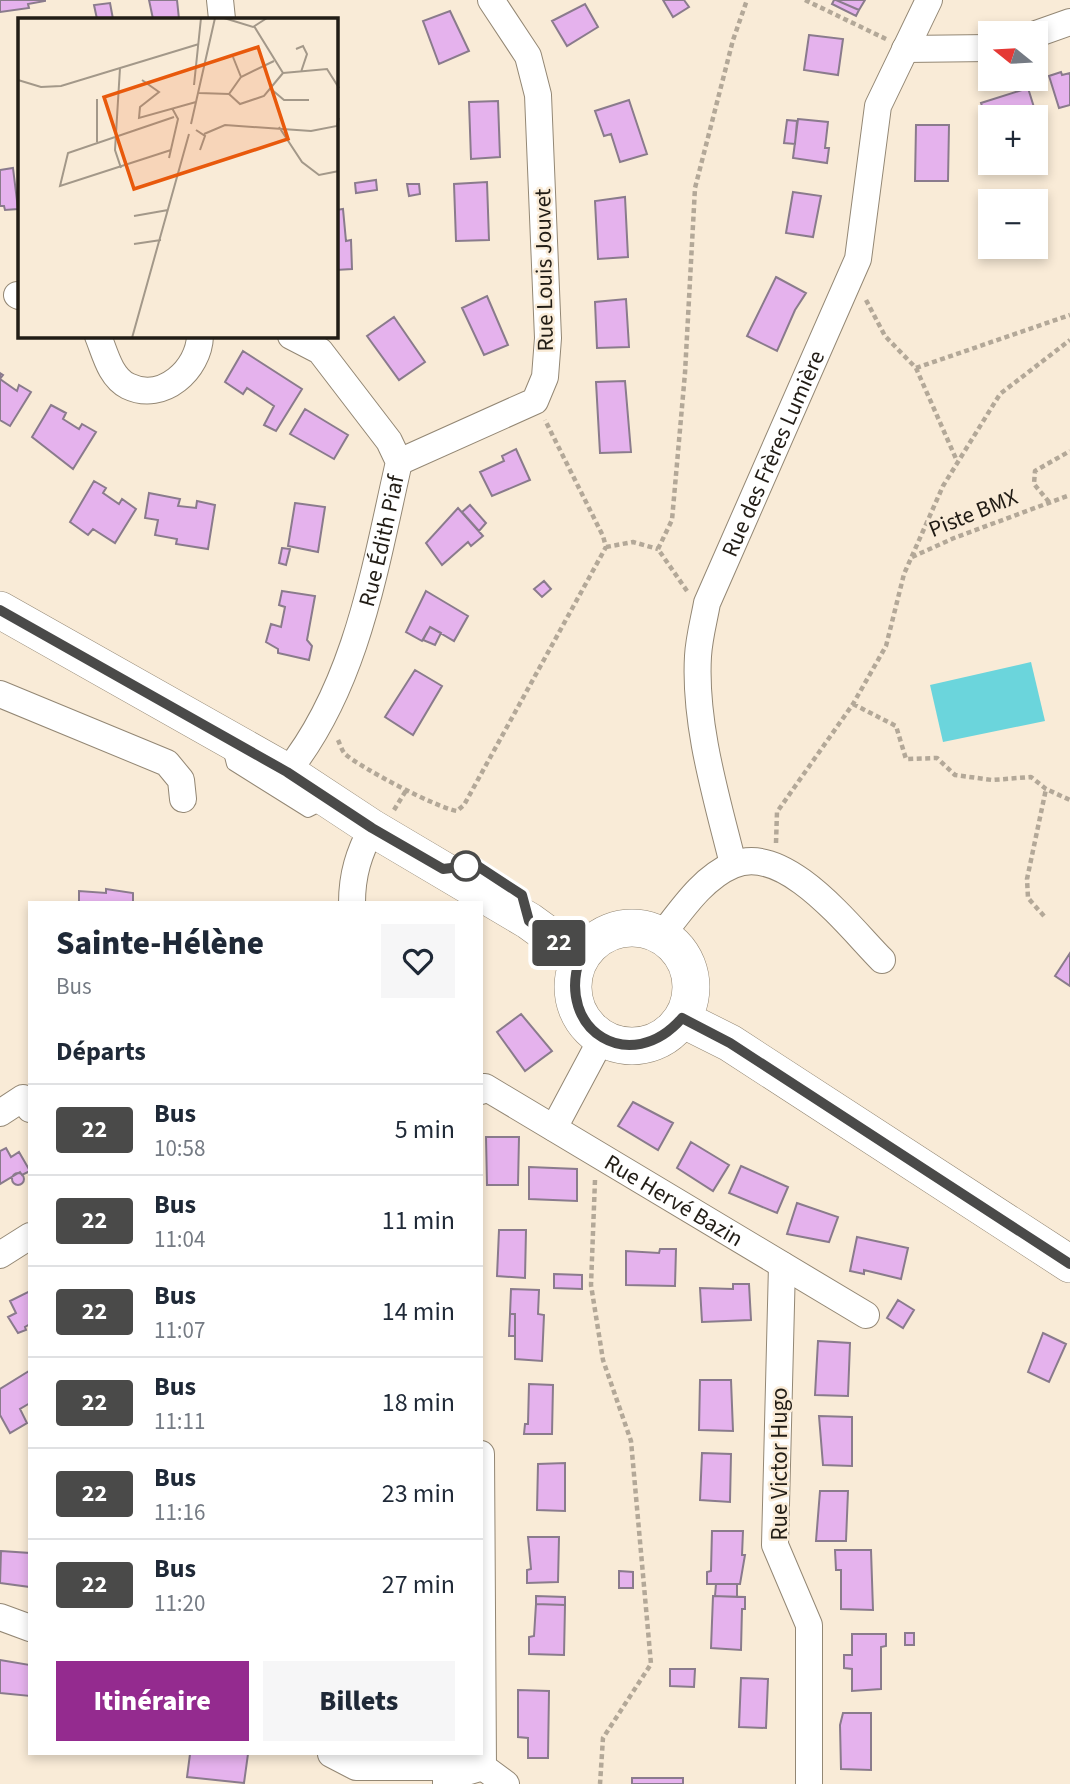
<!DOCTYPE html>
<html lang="fr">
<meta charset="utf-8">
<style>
body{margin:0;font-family:"Source Sans 3",sans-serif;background:#f6f6f7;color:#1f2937;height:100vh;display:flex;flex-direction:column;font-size:26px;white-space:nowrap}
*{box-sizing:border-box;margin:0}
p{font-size:23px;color:#747a83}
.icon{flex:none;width:38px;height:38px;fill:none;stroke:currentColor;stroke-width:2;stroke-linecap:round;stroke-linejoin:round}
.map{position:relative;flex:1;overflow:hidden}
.drawer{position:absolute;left:28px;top:901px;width:455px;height:854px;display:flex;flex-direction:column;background:#fff;border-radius:0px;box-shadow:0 4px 10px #0003}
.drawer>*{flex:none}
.badge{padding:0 14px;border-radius:5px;font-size:24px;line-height:46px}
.needle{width:46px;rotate:288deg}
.tools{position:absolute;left:978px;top:21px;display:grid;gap:14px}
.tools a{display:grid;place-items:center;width:70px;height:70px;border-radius:0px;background:#fff;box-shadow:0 4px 10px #0003;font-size:35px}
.map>.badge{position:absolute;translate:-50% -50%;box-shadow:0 0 0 4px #fff}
h2{padding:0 28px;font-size:26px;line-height:63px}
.round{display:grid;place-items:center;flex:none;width:74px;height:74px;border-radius:0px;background:#f6f6f7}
.summary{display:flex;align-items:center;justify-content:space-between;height:119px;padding:0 28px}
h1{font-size:33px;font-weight:800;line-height:52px}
.button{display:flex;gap:14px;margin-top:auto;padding:14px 28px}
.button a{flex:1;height:80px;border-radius:0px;background:#942b8f;color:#fff;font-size:28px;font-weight:800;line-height:80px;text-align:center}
.button a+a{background:#f6f6f7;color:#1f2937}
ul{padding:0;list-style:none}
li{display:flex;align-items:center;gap:21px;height:91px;padding:0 28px;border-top:2px solid #e0e1e3}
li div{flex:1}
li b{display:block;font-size:26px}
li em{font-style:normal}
li .badge{min-width:77px;font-weight:700;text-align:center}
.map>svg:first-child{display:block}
.water{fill:#6bd5dc}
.building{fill:#e5b2ed;stroke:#8a7b8c;stroke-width:2}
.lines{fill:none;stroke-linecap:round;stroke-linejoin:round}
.lane-casing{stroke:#938774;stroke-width:14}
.street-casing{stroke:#938774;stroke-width:28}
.secondary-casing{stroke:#938774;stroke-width:38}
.path{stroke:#b3a898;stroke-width:4.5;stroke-dasharray:5 3.5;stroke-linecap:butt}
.lane{stroke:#fff;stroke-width:12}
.street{stroke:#fff;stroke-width:26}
.secondary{stroke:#fff;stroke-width:37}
.line-casing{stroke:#fff;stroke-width:16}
.line{stroke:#4a4a49;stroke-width:10}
.stop-dot{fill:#fff;stroke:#4a4a49;stroke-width:3.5}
.labels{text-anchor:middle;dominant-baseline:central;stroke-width:5;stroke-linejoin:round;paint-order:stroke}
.street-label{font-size:23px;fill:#211c15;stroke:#f9ebd7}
.inset-road{fill:none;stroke:#a39889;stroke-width:2}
.view{fill:#e8590c;fill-opacity:0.15;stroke:#e8590c;stroke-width:3.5}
.inset-edge{fill:none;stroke:#211c15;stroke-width:3.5}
</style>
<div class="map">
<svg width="1070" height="1784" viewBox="0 0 1070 1784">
<rect width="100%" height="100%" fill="#f9ebd7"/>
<path class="water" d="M1031,662L1045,721L943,742L930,685Z"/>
<path class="building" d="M0,0H45V1L28,4L29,8L0,12Z
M149,0H177L179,19H153Z
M663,0H684L689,7L673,17Z
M834,0H836L859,10L856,16L832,4Z
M836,0H865L859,10Z
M110,3L113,19H97L94,5Z
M585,4L598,27L567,46L552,21Z
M450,11L469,51L439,64L423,21Z
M809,35L843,39L838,75L804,70Z
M1061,72L1062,75L1070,73V105L1059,108L1049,76Z
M1028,88L1037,117H990V131L981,103Z
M629,100L647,154L620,162L611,134L604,136L595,111Z
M498,101L500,157L471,159L469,102Z
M798,119L828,122L825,148H829L827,163L793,158Z
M787,120L797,121L795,144L784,143Z
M916,125H949L948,181H915Z
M13,168L18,209L5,210L4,206H0V170Z
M376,180L377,190L356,193L355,183Z
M487,182L489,240L456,241L454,184Z
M407,184H419L420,194L409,196Z
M793,192L821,196L813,237L786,233Z
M625,197L628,257L598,259L595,201Z
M343,209L346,241L351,240L352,269L336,270V210Z
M776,277L806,293L795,310L777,351L747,336Z
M487,296L508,345L484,355L462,308Z
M626,299L629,347L597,348L595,302Z
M394,317L425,362L399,380L367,336Z
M243,351L302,389L276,431L264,425L274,406L247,388L243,394L225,382Z
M0,373L3,375L0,379L17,391L19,385L31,392L10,426L0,420Z
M625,381L631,452L600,453L596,382Z
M51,405L66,413L63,419L79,429L82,424L96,432L73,469L32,437Z
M305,409L348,435L334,459L290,434Z
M516,449L530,480L492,496L480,472L504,461L502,456Z
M94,481L106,488L103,493L119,504L122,499L136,509L115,543L93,529L88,535L70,522Z
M149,493L180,499L178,506L196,508L197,501L215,505L208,549L176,544L177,539L155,535L158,520L145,518Z
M295,503L325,507L318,552L288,546Z
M470,505L486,523L479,531L462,512Z
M458,508L483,536L471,546L468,542L442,565L426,543Z
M282,548L290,549L286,565L279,563Z
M544,581L551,589L542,597L534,589Z
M282,591L315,596L307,640L312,646L309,660L278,653V649L266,642L271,624L281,627L285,607L279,605Z
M426,591L468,616L454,641L430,627L422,641L406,632Z
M430,627L441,633L435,645L423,640Z
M415,670L442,686L413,735L385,717Z
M106,889L133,893V903H79V891L106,893Z
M1070,953V986L1055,976Z
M521,1014L552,1051L525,1071L497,1032Z
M633,1102L673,1123L658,1150L618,1126Z
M486,1137H519L518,1185H487Z
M691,1142L729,1165L713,1191L677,1168Z
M6,1148L11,1157L19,1152L30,1171L22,1175L20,1172L0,1184V1151Z
M741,1166L788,1187L777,1213L729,1193Z
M529,1167L577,1169V1201L529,1199Z
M12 1179a6 6 0 1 1 12 0a6 6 0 1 1-12 0Z
M797,1203L838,1217L829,1242L787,1234Z
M499,1230H526L525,1278L497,1276Z
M857,1237L908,1248L901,1279L864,1270V1274L850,1271Z
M660,1249H676L675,1286L626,1285V1251L659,1253Z
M554,1274L582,1275V1289L554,1288Z
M733,1284H749L751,1320L702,1322L700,1288L733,1289Z
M511,1289L539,1290L538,1314L544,1315L542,1361L515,1359V1314H510Z
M30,1291V1324L25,1327L26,1330L18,1333L8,1317L16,1313L10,1301Z
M898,1300L914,1310L903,1328L887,1318Z
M510,1314H515V1336H509Z
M1043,1333L1066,1344L1049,1382L1028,1372Z
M818,1341L850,1343L848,1396L815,1395Z
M29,1371L30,1403L20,1409L27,1423L10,1433L0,1415V1389Z
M700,1380H731L733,1431L699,1430Z
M529,1384L553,1385L552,1434H524L525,1424H528Z
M819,1416L852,1417V1466L823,1465Z
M702,1453L731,1454L730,1502L700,1500Z
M565,1463V1511L537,1510L538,1464Z
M820,1491H848L846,1541H816Z
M712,1531H743L742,1555H745L740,1584H707V1572L711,1571Z
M528,1537H559L558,1582L527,1583V1570L531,1569Z
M835,1550H871L873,1610L841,1609V1570H836Z
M1,1551L30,1553V1587L0,1583Z
M619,1571L633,1572V1588H619Z
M716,1584H737V1597L715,1596Z
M536,1596L565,1597V1605L536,1604Z
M713,1596L745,1597V1609H742L741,1650L711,1648Z
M536,1604L565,1605L564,1655L529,1654V1637L534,1636Z
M905,1633H914V1645H905Z
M852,1634H886V1646L881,1647V1689L852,1691V1669L844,1668V1655H852Z
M0,1660L30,1665V1696L0,1693Z
M670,1669H695L694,1687L670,1686Z
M741,1678L768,1679L766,1728L739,1727Z
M518,1690L549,1691L548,1758H528V1738L518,1737Z
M843,1713H871V1770L841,1769L840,1725Z
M190,1754H248L244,1783L187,1777Z
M632,1778H683V1784H632Z"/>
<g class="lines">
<defs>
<path id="lane" d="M229,748L233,764L308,811L326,802
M458,867L476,865L522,895L526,911"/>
<g id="street">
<path d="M220,0L222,19"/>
<path d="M1036,34L1070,22"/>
<path d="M905,49L990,48"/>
<path d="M17,295L19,296"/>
<path d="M98,336C105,353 110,377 128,386C163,403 199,369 200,336"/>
<path d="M399,462L535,401L545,377L548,338L538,95L528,56L491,0"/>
<path d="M0,694L167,763L181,780L183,799"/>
<path id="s1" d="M287,772C357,685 375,567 399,462L389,441L320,351L291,336"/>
<path id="s2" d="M733,864C717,799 694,725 698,656C699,638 704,620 707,603L858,259L878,106L929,0"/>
<path d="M352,903C352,874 359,853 372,828"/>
<path d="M661,936C681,911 702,878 733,865C785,842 850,928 882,960"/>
<path id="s3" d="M481,1091L485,1087L866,1315"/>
<path d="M0,1113L23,1098L30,1109"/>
<path d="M554,1128L602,1038"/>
<path d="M0,1255L30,1236"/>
<path d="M782,1265L775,1545L809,1625V1784"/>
<path d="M0,1617L30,1628"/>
<path d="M331,1754L356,1767H483L506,1784"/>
<path d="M446,1784V1778L483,1767L481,1454"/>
</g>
<path id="secondary" d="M0,610L287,772L372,828L529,921L580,958
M573 987a59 59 0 1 1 118 0a59 59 0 1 1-118 0Z
M682,1019L730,1043L1070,1264"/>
</defs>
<use href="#lane" class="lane-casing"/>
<use href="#street" class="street-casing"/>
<use href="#secondary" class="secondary-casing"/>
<path class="path" d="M805,0L886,39
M866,300L885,336L916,368L957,461
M916,368L1070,315
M1049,502L1034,484L1035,471L1070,451
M606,547L633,542L658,549
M912,557L954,538L1070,495
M687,591L658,549L672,520L685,373L695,188L733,40L747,0
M853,704L896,726L906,759L937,758L955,775L992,780L1031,777L1046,789L1070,800
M338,740C340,744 342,751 345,754C361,768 437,808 457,811L464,805L606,547L603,536L545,420
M394,810L407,789
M776,843L777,812L853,704L886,646L904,574L943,486L1000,394L1070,340
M1044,916L1028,898L1027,879L1046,789
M595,1180L591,1285L603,1360L631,1441L651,1664L603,1738L600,1784"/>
<use href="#lane" class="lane"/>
<use href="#street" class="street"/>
<use href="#secondary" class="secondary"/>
</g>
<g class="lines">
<defs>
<path id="line" d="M0,610L287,772L372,828L443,869L476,865L522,895L529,921L580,958C555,1031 631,1077 682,1018L730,1043L1070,1264"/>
</defs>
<use href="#line" class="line-casing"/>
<use href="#line" class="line"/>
</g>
<circle class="stop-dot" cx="466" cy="866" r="14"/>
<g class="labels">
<g class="street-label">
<text transform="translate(544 270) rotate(-91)">Rue Louis Jouvet</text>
<text stroke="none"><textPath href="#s2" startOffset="429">Rue des Frères Lumière</textPath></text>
<text transform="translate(973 513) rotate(-22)">Piste BMX</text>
<text stroke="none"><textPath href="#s1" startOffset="252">Rue Édith Piaf</textPath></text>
<text stroke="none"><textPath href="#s3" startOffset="226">Rue Hervé Bazin</textPath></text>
<text transform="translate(779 1464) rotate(-90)">Rue Victor Hugo</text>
</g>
</g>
<g transform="translate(18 18)">
<rect width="320" height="320" fill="#f9ebd7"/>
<path class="inset-road" d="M206,0L235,9L249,0M236,8L265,55M278,31L285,28L289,36L283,54M215,39L223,59M102,50L97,132L103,150M265,55L309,51L321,70M0,62L23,69L43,68L181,26M124,62L141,74L122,89L121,100L178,84M176,67L183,0M253,71L266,82H291M181,75L211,76L223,59L256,43M211,76L222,86L246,78L265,55M173,106L197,0M261,109L284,144L301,157L321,153M178,112L187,118L182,132M186,116L207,107L293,113L319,108L321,100M79,124V81M153,132L42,168L50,135L156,99M151,140L160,101L154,90M116,198L150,192M116,226L143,222M114,320L171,116"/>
<path class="view" d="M240,29L270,121L116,171L86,79Z"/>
<rect width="320" height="320" class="inset-edge"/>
</g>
</svg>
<div class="tools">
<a><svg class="needle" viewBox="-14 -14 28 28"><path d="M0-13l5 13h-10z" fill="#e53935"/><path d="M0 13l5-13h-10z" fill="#747a83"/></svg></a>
<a>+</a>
<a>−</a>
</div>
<b class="badge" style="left:559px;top:943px;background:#4a4a49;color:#fff">22</b>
<section class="drawer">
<div class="summary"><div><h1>Sainte-Hélène</h1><p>Bus</p></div><a class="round"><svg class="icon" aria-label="heart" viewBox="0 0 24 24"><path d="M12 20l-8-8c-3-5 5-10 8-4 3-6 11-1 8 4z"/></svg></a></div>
<h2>Départs</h2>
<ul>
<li><span class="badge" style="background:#4a4a49;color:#fff">22</span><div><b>Bus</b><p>10:58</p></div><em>5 min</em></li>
<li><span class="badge" style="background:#4a4a49;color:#fff">22</span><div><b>Bus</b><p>11:04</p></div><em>11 min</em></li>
<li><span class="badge" style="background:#4a4a49;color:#fff">22</span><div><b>Bus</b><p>11:07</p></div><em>14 min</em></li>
<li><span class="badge" style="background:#4a4a49;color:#fff">22</span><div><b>Bus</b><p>11:11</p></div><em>18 min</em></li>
<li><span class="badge" style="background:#4a4a49;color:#fff">22</span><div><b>Bus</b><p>11:16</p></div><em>23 min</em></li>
<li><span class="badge" style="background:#4a4a49;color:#fff">22</span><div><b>Bus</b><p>11:20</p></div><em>27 min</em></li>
</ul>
<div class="button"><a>Itinéraire</a><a>Billets</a></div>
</section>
</div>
